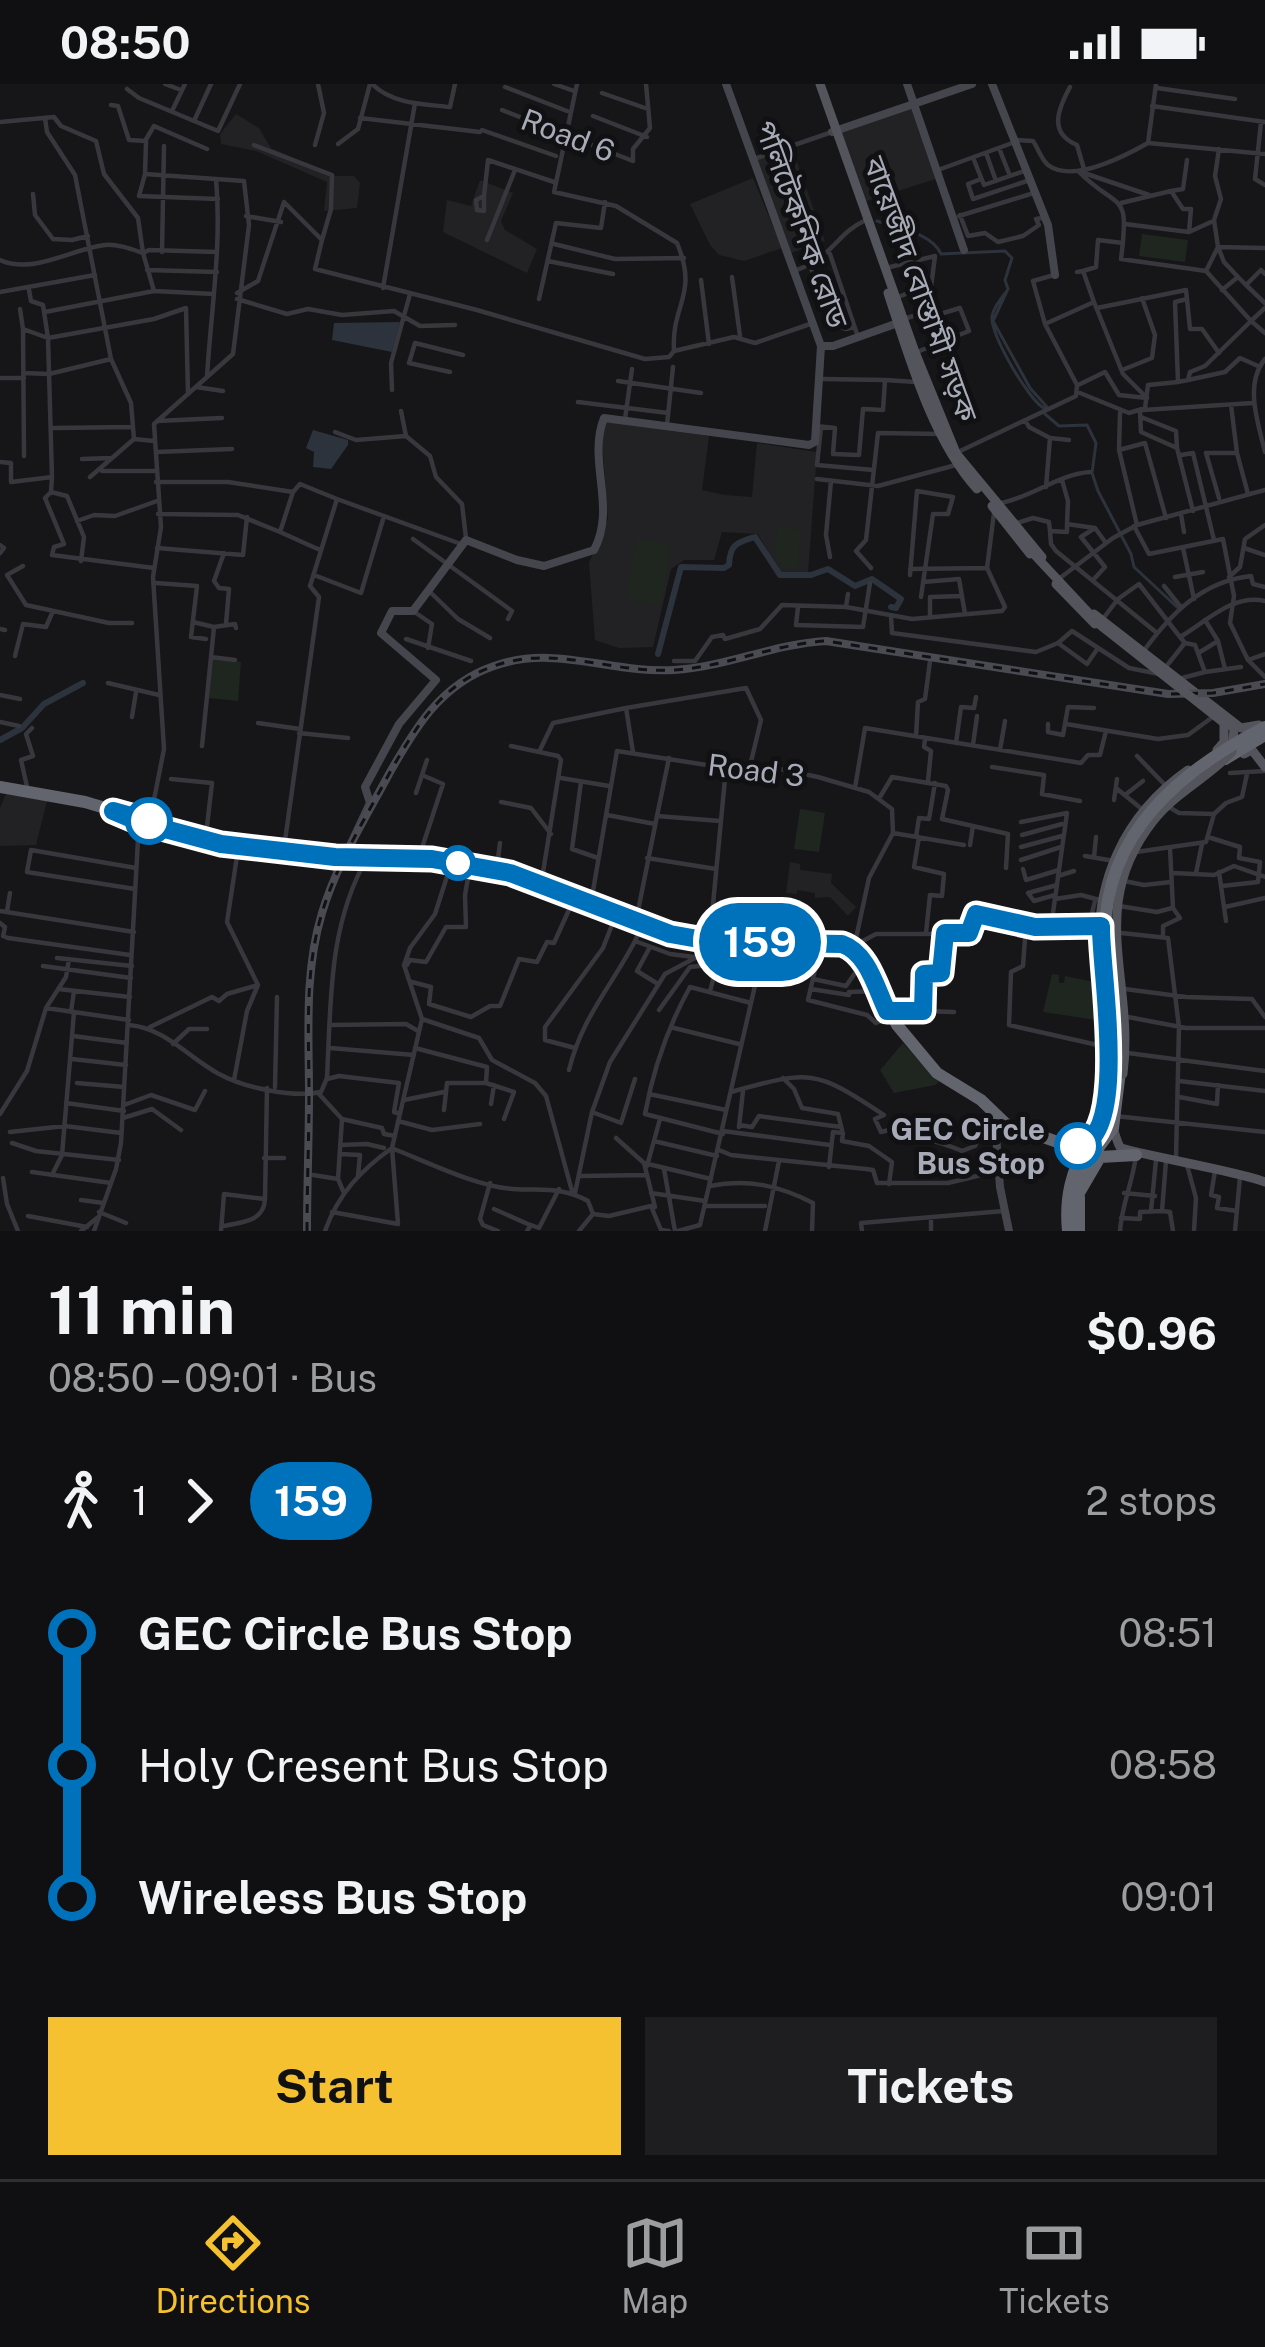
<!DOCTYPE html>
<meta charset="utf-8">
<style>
body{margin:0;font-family:"Public Sans","Noto Sans Bengali",sans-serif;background:#1e1e20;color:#f1f3f6;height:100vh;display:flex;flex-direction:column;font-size:45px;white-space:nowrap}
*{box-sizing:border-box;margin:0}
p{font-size:39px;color:#9c9d9f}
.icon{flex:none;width:66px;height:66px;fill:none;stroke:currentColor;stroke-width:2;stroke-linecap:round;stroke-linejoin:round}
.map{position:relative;height:1147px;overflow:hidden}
.drawer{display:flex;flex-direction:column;background:#101012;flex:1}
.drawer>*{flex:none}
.badge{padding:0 24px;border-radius:39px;font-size:42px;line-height:78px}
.map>.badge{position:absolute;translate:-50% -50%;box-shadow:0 0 0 6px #fff}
.legs{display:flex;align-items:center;gap:18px;height:132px;padding:0 48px;font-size:39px}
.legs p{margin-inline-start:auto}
.overview{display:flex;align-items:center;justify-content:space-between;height:204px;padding:0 48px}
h1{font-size:66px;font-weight:700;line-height:90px}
.cta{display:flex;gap:24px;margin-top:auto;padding:24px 48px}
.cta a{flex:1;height:138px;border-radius:0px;background:#f5c131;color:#111;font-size:48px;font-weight:700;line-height:138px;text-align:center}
.cta a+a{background:#1e1e20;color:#f1f3f6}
ul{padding:0 48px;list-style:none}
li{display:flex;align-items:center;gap:42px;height:132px;font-size:45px}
li i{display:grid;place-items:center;width:18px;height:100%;margin:0 15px;background:currentColor}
li i::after{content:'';width:30px;height:30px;margin:-15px;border:9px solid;border-radius:50%;background:#101012}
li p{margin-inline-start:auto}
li:first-child i{background:linear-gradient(#0000 50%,currentColor 0)}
li:last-child i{background:linear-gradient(currentColor 50%,#0000 0)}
.status{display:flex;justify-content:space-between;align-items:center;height:84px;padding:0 60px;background:#101012;direction:ltr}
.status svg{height:33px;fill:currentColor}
.dock{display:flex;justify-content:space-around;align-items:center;height:168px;border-top:3px solid #303032;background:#101012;font-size:33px;color:#9c9d9f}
.dock a{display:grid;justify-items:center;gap:6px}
.dock .current{color:#f5c131}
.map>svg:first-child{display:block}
.built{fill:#222225}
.green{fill:#1e261f}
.water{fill:#2c333c}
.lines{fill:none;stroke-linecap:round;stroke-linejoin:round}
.stream{stroke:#2c333c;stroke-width:3}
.canal{stroke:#2c333c;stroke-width:6}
.street{stroke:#37373d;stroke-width:4.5}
.secondary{stroke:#45464d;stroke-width:8}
.primary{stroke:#53545c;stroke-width:9}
.highway{stroke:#63656e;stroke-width:12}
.rail-casing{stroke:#4a4b52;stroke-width:8}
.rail{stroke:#111113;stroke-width:3;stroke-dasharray:9;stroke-linecap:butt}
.primary-bridge{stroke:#53545c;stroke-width:9}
.highway-bridge{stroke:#63656e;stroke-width:12}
.line-1-casing{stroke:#fff;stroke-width:27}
.line-1{stroke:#0072bc;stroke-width:18}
.stop-1-dot{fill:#fff;stroke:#0072bc;stroke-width:6}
.labels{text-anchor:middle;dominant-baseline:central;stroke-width:10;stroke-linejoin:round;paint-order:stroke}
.street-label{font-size:30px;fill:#a7abb8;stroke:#111113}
.stop-label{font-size:30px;font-weight:bold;fill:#a7abb8;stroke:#111113;text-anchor:end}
</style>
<div class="status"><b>08:50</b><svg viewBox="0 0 49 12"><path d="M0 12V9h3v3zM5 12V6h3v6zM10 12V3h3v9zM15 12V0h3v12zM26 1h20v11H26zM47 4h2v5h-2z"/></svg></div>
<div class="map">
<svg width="1265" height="1147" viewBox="0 0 1265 1147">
<rect width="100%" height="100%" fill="#161618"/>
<path class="built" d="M911,22L939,94L863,118L839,46Z
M236,30L259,44L271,64L336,92H354L360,99L357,124L324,127L327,98L256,67L221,60L220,50Z
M792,64L825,157L791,169L757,76Z
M753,94L782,164L744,177L719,171L710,161L690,120Z
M480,96L513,109L501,137L505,146L537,165L527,189L443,148L447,116L471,122Z
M606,337L709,352L702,406L725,411L752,413L757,359L817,368L808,489L780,488L758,450L722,448L714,476H684L671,485L653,563L619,564L595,556L589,479L608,435L602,356Z
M6,710L47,717L36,761L0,762V724Z
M790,778L800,780V786L832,790L831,799L856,823L848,832L830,813L815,814V809L798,806L796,810L786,809Z"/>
<path class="green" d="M1142,150L1188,156L1185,178L1139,172Z
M779,443L801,446L797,485L781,484L774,467Z
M636,455L671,461L661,521L626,515Z
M212,574L241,578L238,617L209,614Z
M800,725L825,729L819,768L794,765Z
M1052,890L1059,891V899H1064L1065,892L1094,898L1096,936L1043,928Z
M903,959L939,998L935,1001L894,1009L880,986Z"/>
<path class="water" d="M400,238L392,268L332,256L334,239Z
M313,346L348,356V361L331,385L313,383L314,368L306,364Z"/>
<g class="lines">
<path class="stream" d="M877,137C898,144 932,149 941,170L1005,167L1012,174L1005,196L1008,205
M1007,207L993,237L1030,304L1047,323L1044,324C1030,318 989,249 992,232C994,223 1001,214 1007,207Z
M1045,330L1059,342L1087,341L1096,359L1092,389L1098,407L1131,470L1134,483L1178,524"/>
<path class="canal" d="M658,570L681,483L724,484L729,481C730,460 736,459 755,453L780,491H811L828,485L855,502L872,495L901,515L896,524L891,523
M0,656L22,644L44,620L83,599"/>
<path class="street" d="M165,0L181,6
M372,0C392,20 423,20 450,23L455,0
M554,0L574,7
M577,0L554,108L616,122L677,159C699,212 671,219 674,267
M505,3L567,27
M1070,3C1058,25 1048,49 1077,61L1084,85
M1157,4L1235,15
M127,5L139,14L218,47L240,0
M602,9L645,24
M111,21L118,22L129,56L146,57L145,90
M1152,22L1265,38
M502,26L633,77V65L650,44L646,0
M172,27L185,0
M593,32L647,53
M45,34L47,48L75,91L111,275L131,319L134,355L154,357
M360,34L480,48
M194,37L211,0
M0,38L54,33L61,42L96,57L104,90L138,134L143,169
M1261,38L1255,95L1265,101
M482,46L556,72
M1014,56L1033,57C1038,64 1041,75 1048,81C1073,100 1125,72 1148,59L1156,0
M145,57L154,42L207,65
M1148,59L1265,70
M338,60L358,45L370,0
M254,61L332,91L331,125L322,156
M315,61L324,29L318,0
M999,64L1010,92
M986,69L996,97
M754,75L832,48
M974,76L984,101L1027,86
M938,86L1015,58
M981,95L968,100L973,115L1030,96
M33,110L35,131L53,155L72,156L88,152
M1149,111L1078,87C1120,129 1130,104 1121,175L1206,187L1251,237L1205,282L1190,288L1188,296L1178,298
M484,112V127L477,126L476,116L484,112L488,76L554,98
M1121,119L1171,107
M960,131L968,152L985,149L998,158L1023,152L1039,141L1036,135L1042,134
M246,132L281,138
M959,132L1034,109
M1125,140L1189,148L1191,125H1183L1171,107L1183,105L1187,76
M1189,148L1211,138
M487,156L515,86
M554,160L615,175L684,174
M162,168L164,62
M830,170L858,253
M0,176C33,191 71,165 105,161C118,160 131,165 143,169
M548,177L613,190
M810,182L822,211L818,213C828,223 834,242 846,245L854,243
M886,184L935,172L928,227
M147,186L217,188
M794,187C833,174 836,150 864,137
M1083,187L1096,183L1098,156L1123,159
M1206,187L1218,163L1214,136L1221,115L1215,92L1219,65
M1077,188L1083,187L1094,218
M732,193L740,252
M1239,194L1246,201L1261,186L1265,190
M701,196L709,260
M1246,201L1265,219
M383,204L415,19
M1222,206L1238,193L1224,178L1218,163L1265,164
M154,207L143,169L149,166L217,168
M0,208L95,191
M237,209L258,197L284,118L322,156L315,185L477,226L645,275L669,273L674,267L734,253L755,259L810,240
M896,214L930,200
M237,215L287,230L308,225L342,231L394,227L420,242L455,241
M539,215L556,139L601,144L605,118
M1187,215L1190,245H1202L1219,269
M1265,224L1251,237L1265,249
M20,225L23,245L48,254L43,221L31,217L29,206
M45,228L154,207L214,210
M904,235L928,227L930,233L960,224L969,247L917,268
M1045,240L1033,197L1054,191
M23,245L24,372
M1265,275C1244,300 1258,339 1265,368
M1122,286L1152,274L1155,251L1142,214
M450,288L409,279L415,259L463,271
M24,289L49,290L111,275
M207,293C211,226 222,162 216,95L145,90L139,112L218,115
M0,294H24
M821,295L885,296
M1188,296L1225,288L1240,274L1258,282
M618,297L701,309
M1078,301L1105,288L1119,311L1147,314
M196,303L223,307
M392,306L391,279L410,210
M1080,309L1129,329L1145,324L1148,301L1178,298L1175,218L1187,215L1186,206L1097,224
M578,318L668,329
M1231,321L1237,369L1248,410
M1143,326L1253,319
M401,327L406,352L430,372L436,393L462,420L466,454
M1140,327L1141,348L1177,364L1193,427
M1120,329L1119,366L1145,359L1166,434
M1141,333L1176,347L1177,364
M625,335L632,285
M1025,336L1029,343L1050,354L1046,403
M157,337L222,334
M667,341L673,283
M816,342L835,344L833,370L859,371L863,325L883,326L885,296L916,298
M821,343L817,381L873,386
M53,344L131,343
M335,348L356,356L406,352
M1050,354L1069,356
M1119,366L1137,441
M156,368L232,365
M956,369L1076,312L1077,301L1045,240L1094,218L1123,290L1147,314
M1181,371L1193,369L1214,456
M82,375L112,374
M0,378L11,379V398L52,393
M102,387H156
M90,393L134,355
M817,395L878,402L956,381
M1062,396L1068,417L1067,440
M156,398H228L293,408L280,448L320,466
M51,408L67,412L84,453L81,477
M293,408L300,400L337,415
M1219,414L1206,369H1237
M1001,419C1032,413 1059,390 1090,388
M158,430L238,431L280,448
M1181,430L1184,448
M77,437L94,431L115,432L157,417
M1014,440L1033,434L1049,438L1050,447L1067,448V440L1095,444L1106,459
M1134,442L1149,470L1223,455L1234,512L1230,539L1248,576
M1050,447L1051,460L1056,467L1157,549
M413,455L512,527L508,535
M0,461L4,464L0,469
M157,464L243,471L247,433
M1183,464L1194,515
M1244,464L1265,471
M224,469L214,497L219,504L229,505L226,540
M830,473L826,451L831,397
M23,482L7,491L26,521L109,539H132
M154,484L52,471L54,463L64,460L45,414L51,408L52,393L48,254L154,235L186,224L188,310
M871,484L856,467L866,456L878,349L941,350
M910,485L987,484
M314,491L361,509L384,432
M910,491L917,407L953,413L948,430H933L921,513
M1175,493L1203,488
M1229,493L1240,483L1245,455L1265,441
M1060,494L1113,454L1137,441L1265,406
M1094,495L1105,483L1081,453L1095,444
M923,498L959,495L965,530
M156,499L197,502L191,553L206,555
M1164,502L1180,522
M428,506L458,535L490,554
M848,510L846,523L912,535L1002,527L1005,523L987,484L994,429
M798,523L796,541L863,543L870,499
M413,527L432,540L428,564
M891,532L892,549L1036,568L1058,559L1072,547L1129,584L1159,590
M930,532V513L961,512
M1102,536L1118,515L1139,500L1180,553C1206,538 1233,509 1265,517
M193,538L214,543L235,540L236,544
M214,543L211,573L235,576
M0,545L5,546
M1180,553L1185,559L1195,561L1205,588L1182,594
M406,555L471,577
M1218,557L1225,585
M1058,559L1087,580L1098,564
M1143,568C1171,529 1203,497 1251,492L1253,500L1265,503
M1200,568L1218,557L1205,536
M1265,570L1248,576L1265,593
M15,572L23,540L46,543L53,527
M674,577H695L712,553L723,551L725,555L760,545L782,521L846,523
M1165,584L1184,560
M1205,588L1241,583
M108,599L159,611
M0,611L20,615
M132,633L136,608
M0,638L19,642
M258,639L300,645
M1048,640V648L1063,651L1068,623L1094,624
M1066,640L1158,655L1188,651L1214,632
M299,649L348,654
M916,652L918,618L925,615L930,577
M925,655L924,663L931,667L928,697
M956,659L961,623L974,624L976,613
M973,661L977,632
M202,662L211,573
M511,662L558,672L561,676L542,795
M1000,666L1005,637
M539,668L553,639L626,624
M633,668L626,624L746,604L761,636L750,682
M1137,672L1166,702
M992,683L1044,691L1042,710L1080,717
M1230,689L1265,687
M561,694L609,702
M171,695L212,699L206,751
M581,698L572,765L598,774
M855,704L865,644L1081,679L1088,671H1100L1106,647
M1116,704L1143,726
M28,707L21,676L33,672L26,650L32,644
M416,709L422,691
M1125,711L1143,697
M880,713L892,693L946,702L948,706L942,735L1008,750L1006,784
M1114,716L1117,695
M501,718L531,724L551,750
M1169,723L1179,729L1214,730L1226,719L1242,713L1247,690
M607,731L655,740
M657,732L669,674
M150,736L164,665L153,493L161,443L154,340L233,270L249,141L244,97L216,95
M1021,738L1067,729L1051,843
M893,749L964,761
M1022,751L1062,740
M916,753L919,734L929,735L935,699
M919,753L914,783L944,790L942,812L930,811L926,849
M1211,754L1240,763L1239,774L1260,778L1258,798L1222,802
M239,759L227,838L258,901
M970,761L973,742
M1021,763L1062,752
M284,764L319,513L310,502L337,415L461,460
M1136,768L1206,758L1214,730
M420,770L443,700L422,691L427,676
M1085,772L1114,777
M1094,773L1096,753
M647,774L716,785
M1021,776L1061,763
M497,783L500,759
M1023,785L1026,796L1059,786
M1219,788L1226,837
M1173,789L1214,791L1234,782L1265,793
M1196,789L1202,760
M1058,792L1074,787
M1124,797L1144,801L1171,798
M135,805L27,788L31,766L136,784
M593,807L617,667L726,684L770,683L818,693L869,708L892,725L893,749L869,794L855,859
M1028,809L1034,817L1055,811
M1028,809L1057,801
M1055,815L1081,811L1096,815
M1119,822L1157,828L1172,824
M1225,823L1265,814
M0,827L134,848
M7,827L10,809
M638,827L657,732L720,737
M645,836L635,857L670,870L694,873
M0,839L5,843L3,852L8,854L130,871
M1026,841L1023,882L1011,888L1009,941L1102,962
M1112,848L1168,854L1179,943L1176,1073
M1163,852V842L1180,834L1173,824L1170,764
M815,861L818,873L808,916L867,931L876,939L890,933
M855,861L876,850H968L977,830L1035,843L1089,841L1095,817L1099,815
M650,863L637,887L658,900
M710,866L714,861L710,852L726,684
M57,874L132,882
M407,881L410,876L426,878L446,843H466L465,811L470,783
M43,882L131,894
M813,895L846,902L864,876
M412,898L431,903L429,920L471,933L490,922H500L519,875L537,878L547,858L554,859L577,808
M58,905L130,913
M811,905L849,911V908L878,907
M1125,905L1186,913L1252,915L1265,933
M710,907L720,871L761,872
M46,924L129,936
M659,926L690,883L718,880
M892,926L954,928
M923,927L924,889H941L945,849
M71,928L74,907
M1128,933L1186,944H1265
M422,935L479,954L492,976L535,999L546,1012L572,1107
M129,941C165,944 188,973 219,990C245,1004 293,1014 321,1008L327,994C331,919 328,842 367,774
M330,941L406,940L418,947
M150,943L212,913L219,917L227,910L258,901L247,927L234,996
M674,944L739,960
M73,952L127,959
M173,960L189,945H207
M330,964L414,971
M415,964L487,983L486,999L514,1008L504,1035
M575,964L545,956V943L603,864L617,828
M1128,969L1265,987
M72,975L126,981
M569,986C582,933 611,903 635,857
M783,994L794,1005L802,1024L838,1030L842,1046
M327,995L339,992L399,999L394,1028L400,1030
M1179,997L1265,1007
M77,999L124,1003
M275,1003L277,913
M731,1008C810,986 815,985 884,1031L875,1035L881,1048L901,1043C921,1056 940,1057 962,1067L975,1062L989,1031
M319,1010L342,1035
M649,1010L726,1026
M1179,1013L1217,1020L1218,1001
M404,1016L444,1008
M66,1019L124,1027
M491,1020L494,1001
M124,1021L151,1011L195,1026L205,1007
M444,1026L447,999H486
M592,1028L621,1039L635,995
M0,1030L27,987L46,924L66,893L69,875
M1115,1032L1265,1048
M123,1034L152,1025L181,1046
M398,1037L432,1046L480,1040
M739,1041L752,1043L759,1032L841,1043
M739,1043L743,1007
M723,1047L830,1061
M10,1048L65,1042L121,1049
M723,1050L645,1030C653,986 669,941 690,903L751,919
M616,1054L644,1079
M654,1057L717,1072
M12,1059L36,1067L119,1076
M340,1061L367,1060L384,1064
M394,1065C427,1078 478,1103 513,1105C541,1107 561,1102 588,1117L593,1130L609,1132L651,1122L661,1146L669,1147
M719,1066L731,1071L866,1085L873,1086L877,1099H948L998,1087
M340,1070L360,1071L358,1092
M264,1074H284
M1166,1077L1162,1127L1170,1128L1173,1147
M1187,1081L1196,1114L1194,1147
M647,1082L660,1035
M829,1083L833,1048L843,1049L842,1057L869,1062L892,1078L889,1100
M664,1085L675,1147
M1215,1087L1211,1111L1219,1113L1217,1124L1237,1127
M32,1088L111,1099
M52,1091L62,1071L74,928
M313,1091L338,1095L344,1109
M580,1092L646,1091
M3,1094L7,1120L18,1147
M338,1095L342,1035L382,1044L384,1050L395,1052
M490,1099L480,1135L483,1141L498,1147
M710,1102C747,1094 780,1102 813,1119L812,1147
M575,1109L592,1028L610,978L665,890L708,867
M651,1109L705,1117
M1124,1109L1155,1112
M265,1115L267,1004
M81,1116L103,1119
M705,1122H765
M655,1123L644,1079L711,1095
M494,1125L530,1141
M1151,1127L1156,1076
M99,1128L126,1139
M332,1128L398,1140L392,1064L422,935L404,881L410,864L435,830L451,780
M28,1132L87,1143
M931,1133V1147
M1121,1134L1140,1135V1128L1162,1127
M81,1147L97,1134
M94,1147L116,1085L121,1059L139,738
M221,1147L224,1110L265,1115C264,1138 242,1138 223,1142
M325,1147C338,1110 361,1086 392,1064
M527,1147L531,1141L539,1144L559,1105
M579,1147L593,1130
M678,1147L700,1141L765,858
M765,1147L779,1077
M862,1147L861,1139L1004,1127
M1120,1147C1122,1119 1133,1098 1136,1071
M1235,1147L1240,1093"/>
<path class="secondary" d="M907,0L964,166
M992,0L1048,141L1055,191
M832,48L972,0
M821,262H833L898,239
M347,768L370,719L365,703L399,640L436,596L381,549L392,527H413L466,456L517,476L544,482L594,466C617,423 587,377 604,334L809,361L815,358L821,262L726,0
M995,1038L1000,1103L1009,1147"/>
<path class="primary" d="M820,0L915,268L956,369L1042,473
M888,209C909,273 932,355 977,405
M992,422L1030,470
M1056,500L1095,540
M1094,530L1241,644L1259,641
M1244,670L1252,666L1265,683
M1113,1044C1114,1047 1118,1060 1120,1063C1125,1068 1242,1088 1265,1098"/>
<path class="highway" d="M1225,675L1265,651
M0,703L85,718L206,754L328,769L433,771L511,786L592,813L684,851L849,859L864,871L897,941L937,989L981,1016L1006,1040L1069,1062L1090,1060
M1093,1071L1113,1044L1121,979
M1079,1109L1100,1073L1136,1071
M1068,1147C1065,1117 1070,1084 1090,1060
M1079,1147V1113"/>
<defs>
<path id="rail" d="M307,1147C307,1101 309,1056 309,1010C309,950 304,888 322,829C336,781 365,735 389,690C415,644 441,600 494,582C555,560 612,590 674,586C726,583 773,560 826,557L1168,610L1213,609L1265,600"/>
</defs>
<use href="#rail" class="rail-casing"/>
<use href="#rail" class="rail"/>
<path class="primary-bridge" d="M1029,465L1100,541L1224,639V658L1217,666
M1100,878C1093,799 1124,731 1188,686
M1123,990C1135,894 1085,823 1154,736C1176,708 1208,694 1232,668L1234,645L1224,632
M1101,1033L1105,955"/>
<path class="highway-bridge" d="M1072,1147C1073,1122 1074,1097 1086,1075C1095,1057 1108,1047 1110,1026C1117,963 1104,911 1105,850C1105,749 1181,686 1265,643"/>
</g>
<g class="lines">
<defs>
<path id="line-1" d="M149,737L113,727L139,738L221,760L335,773L432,775L510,789L670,850L715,858L842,860C868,869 876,904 887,927H923L924,890L941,889L945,849H969L976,830L1035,843L1101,842C1100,884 1130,1053 1078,1062"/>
</defs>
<use href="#line-1" class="line-1-casing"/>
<use href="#line-1" class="line-1"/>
</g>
<g class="stop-1-dot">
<circle cx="149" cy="737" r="21"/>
<circle cx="458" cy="779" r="15"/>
<circle cx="1078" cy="1062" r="21"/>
</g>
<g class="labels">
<g class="street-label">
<text transform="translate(568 51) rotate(21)">Road 6</text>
<text transform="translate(802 140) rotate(70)">পলিটেকনিক রোড</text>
<text transform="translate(921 205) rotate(70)">বায়েজীদ বোস্তামী সড়ক</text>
<text transform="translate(756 686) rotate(7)">Road 3</text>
</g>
<g class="stop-label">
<text x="1045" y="1045">GEC Circle<tspan x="1045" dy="34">Bus Stop</tspan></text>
</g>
</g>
</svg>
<b class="badge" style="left:760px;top:858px;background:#0072bc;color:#fff">159</b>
</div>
<section class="drawer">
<div class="overview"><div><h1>11 min</h1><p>08:50 – 09:01 · Bus</p></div><b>$0.96</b></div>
<div class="legs"><svg class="icon" aria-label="walk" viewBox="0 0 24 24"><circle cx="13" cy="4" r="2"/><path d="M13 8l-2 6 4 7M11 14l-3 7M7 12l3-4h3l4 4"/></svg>1<svg class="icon" aria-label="forward" viewBox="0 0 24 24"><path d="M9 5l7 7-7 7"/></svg><b class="badge" style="background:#0072bc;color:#fff">159</b><p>2 stops</p></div>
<ul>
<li><i style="color:#0072bc"></i><b>GEC Circle Bus Stop</b><p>08:51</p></li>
<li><i style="color:#0072bc"></i><span>Holy Cresent Bus Stop</span><p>08:58</p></li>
<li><i style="color:#0072bc"></i><b>Wireless Bus Stop</b><p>09:01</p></li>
</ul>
<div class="cta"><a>Start</a><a>Tickets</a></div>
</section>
<nav class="dock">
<a class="current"><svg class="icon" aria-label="directions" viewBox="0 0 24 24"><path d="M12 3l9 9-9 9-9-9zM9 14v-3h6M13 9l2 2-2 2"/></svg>Directions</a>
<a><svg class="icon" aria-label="map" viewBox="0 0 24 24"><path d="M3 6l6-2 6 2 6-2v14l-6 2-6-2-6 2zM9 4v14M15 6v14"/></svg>Map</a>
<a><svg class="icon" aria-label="tickets" viewBox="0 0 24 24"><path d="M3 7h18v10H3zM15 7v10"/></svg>Tickets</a>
</nav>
